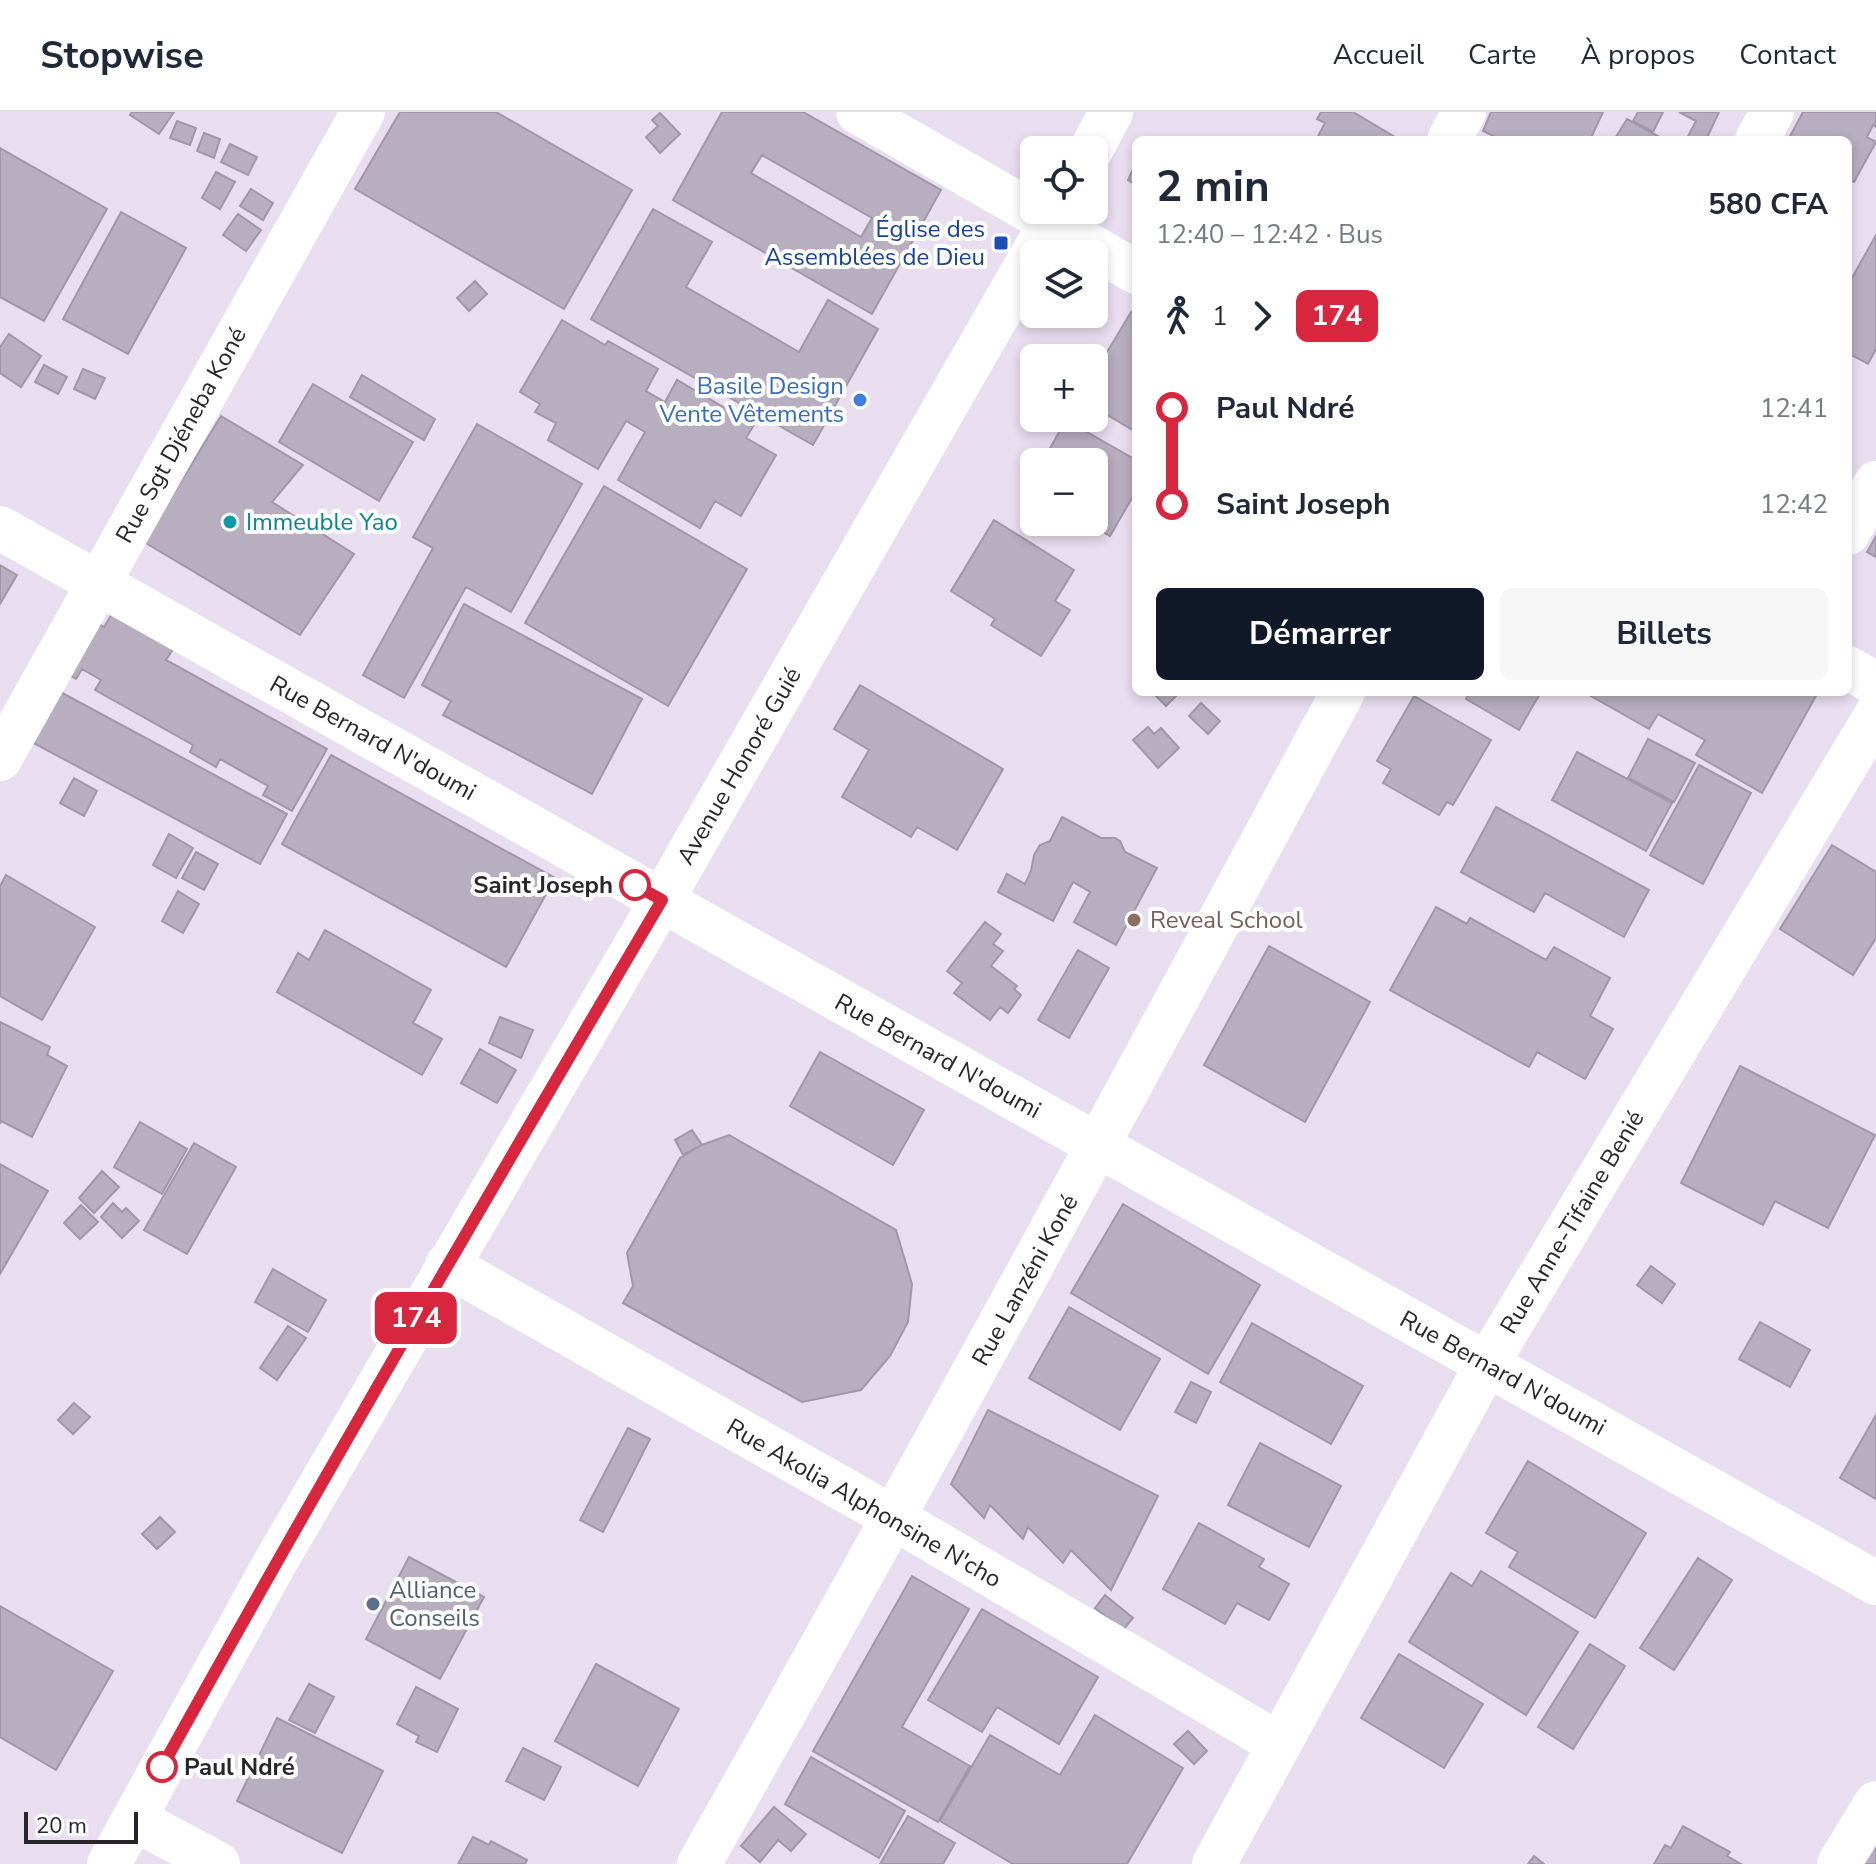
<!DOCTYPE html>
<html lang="fr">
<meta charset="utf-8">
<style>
body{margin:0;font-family:"Nunito Sans",sans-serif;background:#f6f6f7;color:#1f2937;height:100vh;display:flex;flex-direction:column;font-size:30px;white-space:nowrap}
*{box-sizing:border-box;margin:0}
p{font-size:26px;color:#747a83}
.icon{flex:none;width:44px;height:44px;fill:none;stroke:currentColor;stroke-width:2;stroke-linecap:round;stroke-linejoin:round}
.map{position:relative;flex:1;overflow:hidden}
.drawer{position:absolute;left:1132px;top:24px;width:720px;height:560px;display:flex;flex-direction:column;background:#fff;border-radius:12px;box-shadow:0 4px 12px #0003}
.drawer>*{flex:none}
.badge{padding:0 16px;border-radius:12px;font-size:28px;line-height:52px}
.controls{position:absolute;left:1020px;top:24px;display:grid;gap:16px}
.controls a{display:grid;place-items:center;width:88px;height:88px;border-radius:12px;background:#fff;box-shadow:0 4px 12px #0003;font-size:40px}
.scale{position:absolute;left:24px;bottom:20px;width:114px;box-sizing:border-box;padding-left:8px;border:4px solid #28252b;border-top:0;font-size:22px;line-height:28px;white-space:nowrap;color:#28252b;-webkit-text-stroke:6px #fff;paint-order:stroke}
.map>.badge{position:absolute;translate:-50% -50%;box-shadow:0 0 0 4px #fff}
.legs{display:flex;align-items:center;gap:12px;height:88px;padding:0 24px;font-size:26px}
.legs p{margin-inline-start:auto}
.head{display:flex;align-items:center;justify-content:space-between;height:136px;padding:0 24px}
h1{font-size:44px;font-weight:700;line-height:60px}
.cta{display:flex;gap:16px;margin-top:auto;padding:16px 24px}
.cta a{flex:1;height:92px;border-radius:12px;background:#111827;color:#fff;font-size:32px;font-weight:700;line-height:92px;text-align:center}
.cta a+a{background:#f6f6f7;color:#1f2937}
ul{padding:0 24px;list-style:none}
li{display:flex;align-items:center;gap:28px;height:96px;font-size:30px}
li i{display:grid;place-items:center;width:12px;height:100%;margin:0 10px;background:currentColor}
li i::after{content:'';width:20px;height:20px;margin:-10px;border:6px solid;border-radius:50%;background:#fff}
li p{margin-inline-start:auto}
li:first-child i{background:linear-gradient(#0000 50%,currentColor 0)}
li:last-child i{background:linear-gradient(currentColor 50%,#0000 0)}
header{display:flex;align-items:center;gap:48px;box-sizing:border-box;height:112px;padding:0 40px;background:#fff;border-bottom:2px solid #e0e1e3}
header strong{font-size:38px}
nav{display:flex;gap:44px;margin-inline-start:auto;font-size:28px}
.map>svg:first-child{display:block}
.building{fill:#b7aebf;stroke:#a097a7;stroke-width:2;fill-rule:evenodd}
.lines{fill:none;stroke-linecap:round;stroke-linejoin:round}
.minor{stroke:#fff;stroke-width:44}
.line-1-casing{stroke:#fff;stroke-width:18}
.line-1{stroke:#d7263d;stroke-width:12}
.transit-dot{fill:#1a4fb4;stroke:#fff;stroke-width:3}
.shop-dot{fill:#3f7fe0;stroke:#fff;stroke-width:3}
.culture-dot{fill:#0f9aa8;stroke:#fff;stroke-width:3}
.stop-1-dot{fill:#fff;stroke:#d7263d;stroke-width:4}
.education-dot{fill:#8d6e63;stroke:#fff;stroke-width:3}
.service-dot{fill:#5c6f8a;stroke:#fff;stroke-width:3}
.labels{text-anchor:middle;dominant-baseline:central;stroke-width:8;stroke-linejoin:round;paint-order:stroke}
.transit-label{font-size:24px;fill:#164399;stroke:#fff;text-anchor:end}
.shop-label{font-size:24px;fill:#366cbe;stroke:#fff;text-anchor:end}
.street-label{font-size:24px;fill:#28252b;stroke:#fff}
.culture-label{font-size:24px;fill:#0d838f;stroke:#fff;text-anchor:start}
.stop-label{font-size:24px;font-weight:bold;fill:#28252b;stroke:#fff;text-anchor:end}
.education-label{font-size:24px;fill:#785e54;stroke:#fff;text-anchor:start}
.service-label{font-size:24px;fill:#4e5e75;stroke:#fff;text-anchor:start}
</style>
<header>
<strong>Stopwise</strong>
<nav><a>Accueil</a><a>Carte</a><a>À propos</a><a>Contact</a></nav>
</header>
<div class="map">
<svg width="1876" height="1752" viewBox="0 0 1876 1752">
<rect width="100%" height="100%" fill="#e8def0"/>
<path class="building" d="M132,0H174L159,22L130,3Z
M400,0H496L632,78L564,197L355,77Z
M722,0H803L941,78L872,202L673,88ZM762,43L872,106L861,125L751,61Z
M1321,0H1353L1400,28H1316L1325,11L1317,7Z
M1491,0H1603L1590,28H1502L1483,19Z
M1638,0H1663L1653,20L1633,9Z
M1679,0H1719L1706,28H1686L1696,9Z
M1803,0H1876V15L1873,13L1867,25L1876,30L1854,70L1848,67V28H1788Z
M660,1L680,22L660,41L646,25L658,14L652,8Z
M1627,7L1665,28H1614Z
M177,9L196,16L190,33L170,26Z
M204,21L220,27L214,46L197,39Z
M230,32L257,45L248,63L221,50Z
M0,36L107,97L44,209L0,185Z
M1136,51V73L1128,68Z
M216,60L235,70L220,97L202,86Z
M251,77L273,91L263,108L240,94Z
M653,97L712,130L686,175L799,240L828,188L878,217L813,333L591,207Z
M121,100L186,136L128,242L63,207Z
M238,102L261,118L246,139L223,123Z
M1876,123V237L1868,252L1848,241V173Z
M475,169L487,182L469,199L457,186Z
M1131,200L1136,203V320L1094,295V262Z
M562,208L605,233L608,229L658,257L646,279L665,290L677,268L754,313L746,326L776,343L741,404L715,389L700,416L618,368L645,320L626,309L598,357L548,328L556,311L535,300L540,292L520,280Z
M9,222L41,244L21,275L0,261V235Z
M44,253L67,265L58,282L35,270Z
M83,257L105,266L95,287L74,277Z
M362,263L435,307L424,328L350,285Z
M313,272L413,330L379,389L279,330Z
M221,304L303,353L272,390L354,442L300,523L144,430Z
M1066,308L1136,348V379L1110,424L1087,410H1094V350H1042Z
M477,312L582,372L511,500L466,475L404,586L363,563L433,436L413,425Z
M604,374L747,457L668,594L525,511Z
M994,408L1074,458L1055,489L1070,498L1041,544L991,513L995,507L951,479Z
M1876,424V445L1867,440Z
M0,453L17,463L0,492Z
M464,492L642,587L592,682L443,603L451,589L422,573Z
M113,500L175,534L166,548L327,637L292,699L263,683L268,674L220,647L216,655L190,640L193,633L95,578L101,568L82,557L76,567L57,556L85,505L104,515Z
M860,573L1003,657L957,738L917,715L911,725L842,685L869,638L834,617Z
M53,576L287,702L260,752L26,627Z
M1152,580H1180L1166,594Z
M1470,580H1541L1519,618L1466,587Z
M1584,580H1814L1817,582L1762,681L1696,643L1705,628L1658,602L1649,617Z
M1414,584L1491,628L1453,693L1447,690L1439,703L1383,671L1391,657L1377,649Z
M1201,591L1220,609L1208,622L1189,604Z
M1148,615L1154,622L1161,616L1179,636L1158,656L1133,628Z
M1648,627L1695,651L1674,690L1628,666Z
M1577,640L1672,691L1646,739L1552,688Z
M331,643L555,766L506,855L282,732Z
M1699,653L1751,681L1703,772L1650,743Z
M74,666L97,679L84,704L60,691Z
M1496,695L1649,778L1624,825L1545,781L1534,800L1461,760Z
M1062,705L1101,726H1115L1120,729L1125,740L1157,756L1116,833L1074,810L1090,780L1073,770L1053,809L998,780L1007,762L1025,772L1031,759L1034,743L1040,733L1050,729Z
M169,722L193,736L176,766L153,753Z
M1832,733L1876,760V826L1853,863L1780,817Z
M196,740L218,752L204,778L182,766Z
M6,763L95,815L42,908L0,884V774Z
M178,779L199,792L183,821L162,809Z
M1436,795L1467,812L1470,806L1546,848L1554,835L1610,866L1590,904L1613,917L1585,967L1537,940L1529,955L1390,878Z
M985,810L1001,822L993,832L1003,839L991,854L1017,874L1014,877L1021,883L1008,901L1000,895L990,908L954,881L962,871L947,859Z
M325,818L431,878L413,911L442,927L422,963L277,880L298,841L309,848Z
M1269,834L1370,890L1305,1010L1204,953Z
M1078,838L1109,856L1069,926L1038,908Z
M500,905L533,918L521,946L489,931Z
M0,910L50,935L47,943L67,954L32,1025L1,1009L0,1012Z
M480,937L516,958L497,991L461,971Z
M820,940L924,998L893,1053L790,994Z
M1740,954L1875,1023L1828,1116L1775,1089L1763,1113L1681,1071Z
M140,1010L187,1037L162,1082L114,1055Z
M692,1018L702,1033L683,1043L675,1028Z
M729,1023L896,1118L912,1172L908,1210L890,1244L861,1278L802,1290L623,1191L633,1174L627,1141L680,1046L702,1033Z
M194,1031L236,1055L187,1142L144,1118Z
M0,1052L48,1079L0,1162Z
M102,1059L119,1075L94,1101L79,1086Z
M113,1091L122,1100L126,1096L139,1109L122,1126L101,1105Z
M1123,1092L1260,1173L1208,1262L1071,1181Z
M81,1093L98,1110L80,1127L64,1111Z
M1651,1154L1675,1172L1662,1191L1637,1173Z
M273,1157L326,1188L308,1220L255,1190Z
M1069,1195L1160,1247L1120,1318L1029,1266Z
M1760,1210L1810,1238L1790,1275L1739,1247Z
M1252,1211L1363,1274L1331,1332L1220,1270Z
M288,1214L306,1226L277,1268L260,1256Z
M1191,1270L1211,1280L1196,1311L1175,1300Z
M74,1291L90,1305L73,1322L58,1308Z
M988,1298L1158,1384L1111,1478L1071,1438L1063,1451L1028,1415L1023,1427L990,1393L984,1406L951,1372Z
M1876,1303V1387L1840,1366Z
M628,1316L650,1327L603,1420L580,1408Z
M1260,1331L1341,1374L1309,1435L1228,1393Z
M1528,1349L1646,1421L1595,1506L1509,1455L1518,1440L1486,1421Z
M160,1405L175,1420L157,1437L142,1422Z
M1199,1411L1264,1447L1259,1455L1289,1472L1269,1508L1237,1491L1225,1512L1163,1477Z
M409,1445L484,1485L440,1567L366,1527Z
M1698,1446L1732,1468L1674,1558L1640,1536Z
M1481,1459L1578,1520L1526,1603L1409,1530L1451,1461L1472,1474Z
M912,1464L969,1497L902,1615L970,1654L938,1710L813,1639Z
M1105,1483L1133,1506L1123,1518L1095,1496Z
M0,1494L113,1559L56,1658L0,1625Z
M982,1497L1098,1565L1059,1632L997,1595L982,1620L928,1588Z
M1590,1532L1625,1554L1573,1637L1538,1615Z
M1399,1542L1483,1592L1444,1656L1361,1606Z
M596,1552L679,1597L638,1674L555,1629Z
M309,1572L334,1585L315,1621L289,1608Z
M416,1575L458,1597L437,1640L416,1630L419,1624L397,1612Z
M1095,1603L1183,1656L1127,1752H1013L940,1709L990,1623L1060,1663Z
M277,1606L383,1659L342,1741L237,1689Z
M1188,1619L1207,1639L1194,1652L1174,1632Z
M523,1636L561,1655L544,1688L506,1669Z
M811,1645L905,1699L879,1746L785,1692Z
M774,1695L806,1722L791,1739L778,1728L760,1750L741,1734Z
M908,1704L955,1731L943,1752H880Z
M1683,1714L1730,1740L1727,1744L1741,1752H1654L1665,1733L1671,1736Z
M473,1725L489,1733L491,1729L527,1748L525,1752H458Z
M1876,1727V1752H1862Z
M1534,1744L1544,1752H1528Z"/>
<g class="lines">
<path class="minor" d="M858,0L1136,160
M1449,28L1464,0
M1757,28L1772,0
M1091,38L1111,0
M0,416L1876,1471
M1848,421L1876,371
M1848,556L1876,572
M0,647L363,0
M447,1153L894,1406L1279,1632
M134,1707L218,1752
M109,1752L276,1449L662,788L1058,98
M699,1752C919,1364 1131,973 1343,580
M1214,1752L1487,1252L1876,603
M1839,1752L1876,1691"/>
</g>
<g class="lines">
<defs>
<path id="line-1" d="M162,1655C324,1363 492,1076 662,788L635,773"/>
</defs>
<use href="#line-1" class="line-1-casing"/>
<use href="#line-1" class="line-1"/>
</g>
<rect class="transit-dot" x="993" y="123" width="16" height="16" rx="4"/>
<circle class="shop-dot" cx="860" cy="288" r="8"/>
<circle class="culture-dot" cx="230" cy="410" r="8"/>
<g class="stop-1-dot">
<circle cx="635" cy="773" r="14"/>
<circle cx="162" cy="1655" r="14"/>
</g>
<circle class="education-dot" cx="1134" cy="808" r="8"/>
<circle class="service-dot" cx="373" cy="1492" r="8"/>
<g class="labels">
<g class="transit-label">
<text x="985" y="117">Église des<tspan x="985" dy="28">Assemblées de Dieu</tspan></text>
</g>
<g class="shop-label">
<text x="844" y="274">Basile Design<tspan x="844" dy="28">Vente Vêtements</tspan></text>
</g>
<g class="street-label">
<text transform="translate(181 323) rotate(-61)">Rue Sgt Djéneba Koné</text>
<text transform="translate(373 626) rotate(29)">Rue Bernard N'doumi</text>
<text transform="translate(739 654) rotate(-60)">Avenue Honoré Guié</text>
<text transform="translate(938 944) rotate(29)">Rue Bernard N'doumi</text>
<text transform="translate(1572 1110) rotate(-59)">Rue Anne-Tifaine Benié</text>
<text transform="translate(1025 1168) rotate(-61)">Rue Lanzéni Koné</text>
<text transform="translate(1503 1261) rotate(29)">Rue Bernard N'doumi</text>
<text transform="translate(864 1391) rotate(30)">Rue Akolia Alphonsine N'cho</text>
</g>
<g class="culture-label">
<text x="246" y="410">Immeuble Yao</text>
</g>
<g class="stop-label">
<text x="613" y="773">Saint Joseph</text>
<text x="184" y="1655" text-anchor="start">Paul Ndré</text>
</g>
<g class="education-label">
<text x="1150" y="808">Reveal School</text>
</g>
<g class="service-label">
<text x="389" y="1478">Alliance<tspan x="389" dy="28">Conseils</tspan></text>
</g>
</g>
</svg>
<div class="controls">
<a><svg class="icon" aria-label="locate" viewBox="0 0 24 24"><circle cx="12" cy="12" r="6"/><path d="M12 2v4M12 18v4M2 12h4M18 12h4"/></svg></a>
<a><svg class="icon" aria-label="layers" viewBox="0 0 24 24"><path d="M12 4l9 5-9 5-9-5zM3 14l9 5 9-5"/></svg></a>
<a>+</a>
<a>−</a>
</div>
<div class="scale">20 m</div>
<b class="badge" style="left:416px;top:1206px;background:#d7263d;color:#fff">174</b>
<section class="drawer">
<div class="head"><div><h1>2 min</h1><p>12:40 – 12:42 · Bus</p></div><b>580 CFA</b></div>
<div class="legs"><svg class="icon" aria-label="walk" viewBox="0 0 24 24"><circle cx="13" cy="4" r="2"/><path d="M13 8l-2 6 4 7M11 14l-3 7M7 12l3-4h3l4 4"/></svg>1<svg class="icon" aria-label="forward" viewBox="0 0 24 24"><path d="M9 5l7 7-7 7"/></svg><b class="badge" style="background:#d7263d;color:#fff">174</b></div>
<ul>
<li><i style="color:#d7263d"></i><b>Paul Ndré</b><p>12:41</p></li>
<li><i style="color:#d7263d"></i><b>Saint Joseph</b><p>12:42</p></li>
</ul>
<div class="cta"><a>Démarrer</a><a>Billets</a></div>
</section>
</div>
